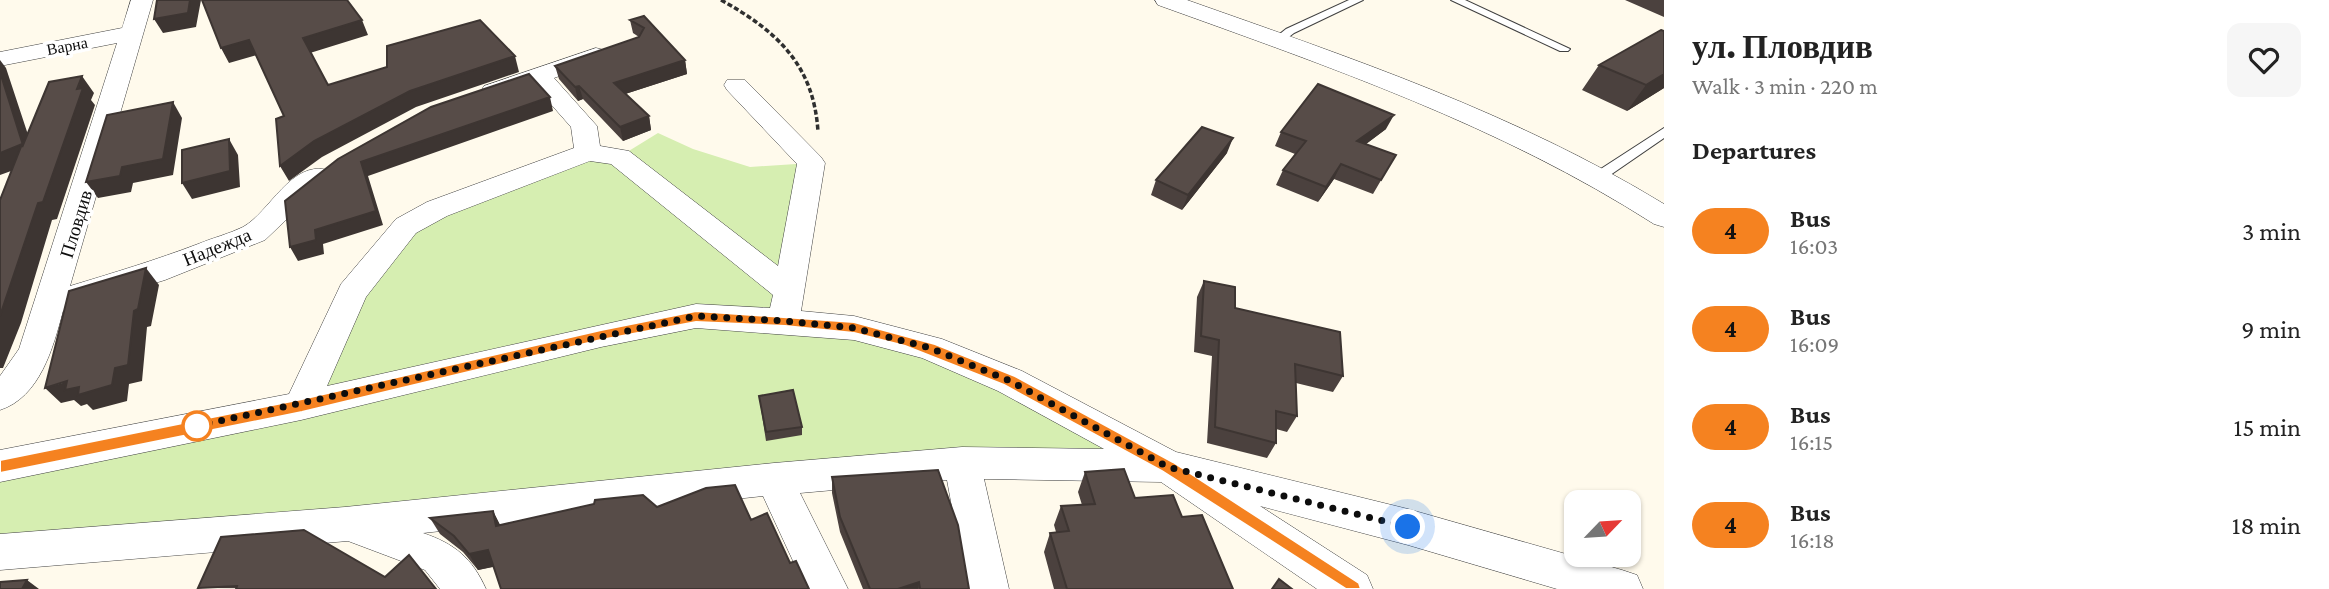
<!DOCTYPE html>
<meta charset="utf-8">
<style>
body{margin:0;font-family:"Crimson Pro",serif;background:#f6f6f6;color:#222;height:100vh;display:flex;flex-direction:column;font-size:26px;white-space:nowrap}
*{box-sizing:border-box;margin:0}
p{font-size:23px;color:#767676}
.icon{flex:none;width:38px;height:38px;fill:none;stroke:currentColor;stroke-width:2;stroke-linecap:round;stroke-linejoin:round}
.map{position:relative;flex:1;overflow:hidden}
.sheet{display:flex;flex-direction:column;background:#fff;width:665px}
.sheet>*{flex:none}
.badge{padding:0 14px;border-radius:23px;font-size:24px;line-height:46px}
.needle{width:46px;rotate:65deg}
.fabs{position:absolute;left:1564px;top:490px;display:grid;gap:14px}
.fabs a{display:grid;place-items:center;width:77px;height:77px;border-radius:14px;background:#fff;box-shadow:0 2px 5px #0004;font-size:35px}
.you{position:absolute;width:35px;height:35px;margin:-18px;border:5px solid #fff;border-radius:50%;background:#1a73e8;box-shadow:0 0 0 10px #1a73e833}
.map>.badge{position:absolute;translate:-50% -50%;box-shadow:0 0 0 4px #fff}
h2{padding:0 28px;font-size:26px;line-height:63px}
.round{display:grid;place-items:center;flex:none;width:74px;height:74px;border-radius:14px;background:#f6f6f6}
.overview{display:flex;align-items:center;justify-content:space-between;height:119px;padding:0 28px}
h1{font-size:33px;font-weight:800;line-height:52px}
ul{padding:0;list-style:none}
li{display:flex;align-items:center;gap:21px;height:98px;padding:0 28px}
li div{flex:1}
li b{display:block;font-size:26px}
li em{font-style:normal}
li .badge{min-width:77px;font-weight:700;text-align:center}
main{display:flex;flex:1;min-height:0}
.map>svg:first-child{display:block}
.green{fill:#d6eeb1}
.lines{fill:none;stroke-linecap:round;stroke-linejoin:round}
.lane-casing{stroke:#404040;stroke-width:2}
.street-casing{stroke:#404040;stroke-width:1}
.path{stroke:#2f2f2f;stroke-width:3.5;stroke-dasharray:5 2.5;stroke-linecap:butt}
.lane{fill:#fff;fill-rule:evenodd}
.street{fill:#fff;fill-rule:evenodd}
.wall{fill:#4b413e}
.shaded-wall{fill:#3d3532}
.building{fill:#574c48;stroke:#3d3532;stroke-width:2}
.line{fill:#f58220;stroke:#fff;stroke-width:2}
.walk{stroke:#0d0d0d;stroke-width:7;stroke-dasharray:0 12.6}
.stop-dot{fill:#fff;stroke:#f58220;stroke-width:3.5}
.labels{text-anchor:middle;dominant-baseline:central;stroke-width:7;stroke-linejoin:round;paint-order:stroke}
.far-street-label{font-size:16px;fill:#0d0d0d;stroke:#fff}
.street-label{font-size:19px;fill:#0d0d0d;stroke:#fff}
</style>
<main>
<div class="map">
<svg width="1664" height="589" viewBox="0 0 1664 589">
<rect width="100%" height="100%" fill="#fffaec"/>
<path class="green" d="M658,133L693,149L750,167L811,163L785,321L930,348L1168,466L962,463L0,552V466L301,406L406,226L588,152L619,157Z"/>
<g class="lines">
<defs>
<path id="lane" d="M1349,0H1363L1294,33L1281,43L1271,41L1286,29Z
M1451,0H1465L1570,49L1568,51H1560Z
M1664,128V138L1603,180H1593L1591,177L1593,174Z"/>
<path id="street" d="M131,0H153L70,286C113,273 156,260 198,244C212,238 229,234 243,227C270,212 291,160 328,170L332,176L265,240L165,280L63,311C53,348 40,397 0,410V376L19,349L117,43L0,66V52L122,28Z
M1155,0H1187C1351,58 1515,113 1664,204V227L1654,224C1499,125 1330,67 1158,5Z
M596,48L604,50L608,55L604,60L554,78L597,126L600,146L629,151L778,266L797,164L727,90L724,85L727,80H745L821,157L825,163L801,311L854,316L942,339L1022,371L1176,452L1408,509L1622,570L1637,575L1643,589H1557L1408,545L1260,506L1367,575L1373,589H1317L1161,482L984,479L1009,589H967L947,480L800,493L848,589H806L763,496L423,533C455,544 472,558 486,589H440L425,570L348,541L0,570V534L345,507L774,463L962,447L1104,449L998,391L922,358L854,340L696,328L601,347L301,420L0,482V450L289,394L341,284L396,219L427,202L574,148L571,127L534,85L493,98L484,96L481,91L484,86ZM590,161L611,164L773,295L770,308L696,304L327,386L366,297L416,233L447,216Z"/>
</defs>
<use href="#lane" class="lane-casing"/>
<use href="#street" class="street-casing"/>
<path class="path" d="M721,0C777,31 814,65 818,132"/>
<use href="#lane" class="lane"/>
<use href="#street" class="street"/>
</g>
<path class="wall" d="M1625,0H1664V17Z
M644,16L685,60L687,74L625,94L649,116L651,130L623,141L583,99L578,101L559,79L555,66L639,37L633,33L630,20Z
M1664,31V88L1627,111L1582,90L1599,65Z
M1386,129L1366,144L1387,170L1373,194L1334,179L1318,202L1276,185L1283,170L1295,154L1275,146L1281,132Z
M1227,153L1182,210L1151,195L1156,180Z
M1204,281L1235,308L1343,376L1333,392L1296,383L1297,416L1287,432L1276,429V443L1267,458L1207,443L1212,356L1194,352L1197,297Z
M759,396L802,427V435L766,441Z
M1085,472L1135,498L1182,517L1233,589H1054L1044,552L1050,533L1056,532L1054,525L1061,506L1082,505L1078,492Z
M832,477L969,589H863L840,532L832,493Z
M657,507L751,520L790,563L809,589L493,567L478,570L463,552L440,534L430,518L493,511L500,525Z
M385,577L436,589L198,588Z"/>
<path class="shaded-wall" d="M190,0H201L196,27L163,33L154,19Z
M362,20L368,35L310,53L303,38Z
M249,40L257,55L229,63L221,48Z
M515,56L519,72L416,107L322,157L289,181L280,166L314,141L410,91Z
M0,60L6,68L37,162L23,145L0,72Z
M685,60L687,74L616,97L614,83Z
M1664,74V88L1627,111L1646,85Z
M82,76L94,93L91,100L95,105L57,219L52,220L21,323L3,368H0V316L38,203Z
M579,86L583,99L578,101L575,87Z
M550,97L553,111L368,176L383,225L323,244L324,254L298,261L290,247L315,230L361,162Z
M173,102L182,118L173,175L133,183L131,192L98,198L86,182L122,167Z
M1394,115L1386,129L1350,156L1357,141Z
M649,116L651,130L623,141L620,127Z
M1233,138L1227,153L1182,210L1188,195Z
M229,139L238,155L240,187L192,199L182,183Z
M22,144L36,162L0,175V153Z
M1341,164L1334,179L1318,202L1326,187Z
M146,268L159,285L151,326L147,327L142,381L129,384L127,401L93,410L87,404L81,406L74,400L61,403L45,388L115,368L134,311Z
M493,511L501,527L496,526Z
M488,550L496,566L478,570L469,554Z
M27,580L39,589H22Z
M919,582L918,589H898Z"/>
<path class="building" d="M157,0H190L188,13L154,19Z
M202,0H347L362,20L303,38L328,85L387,67V46L480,20L515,56L410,91L314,141L280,166L276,119L284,116L249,40L221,48Z
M644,16L685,60L614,83L649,116L620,127L579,86L575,87L555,66L639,37L644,28L630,20Z
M1661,30L1664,31V74L1646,85L1599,65Z
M0,72L23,145L49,82L82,76L77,89L83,88L43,202L38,203L0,316V200L22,144L0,153Z
M529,74L550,97L361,162L376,211L315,230L316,240L290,247L285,201L338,159L431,107Z
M1318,84L1394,115L1357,141L1396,155L1381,180L1341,164L1326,187L1283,170L1306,141L1281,132Z
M173,102L163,159L122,167L120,176L86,182L107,115Z
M1202,127L1233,138L1188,195L1156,180Z
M229,139L230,171L182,183V150Z
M146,268L138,309L134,311L128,365L115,368L112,385L78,395L79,387L65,390L67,381L45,388L69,291Z
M1204,281L1235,287V308L1340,332L1343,376L1295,364L1297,416L1276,411V443L1215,427L1219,340L1201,336Z
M793,390L802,427L766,432L759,396Z
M1124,469L1135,498L1173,495L1182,517L1202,515L1233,589H1067L1050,533L1069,531L1061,506L1095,504L1085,472Z
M938,470L958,525L969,589H920L919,582L898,589H870L840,517L832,477Z
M735,485L751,520L767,513L790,563L796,561L809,589H501L488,550L469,554L454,536L430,518L493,511L496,526L594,504L595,500L643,495L657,507L706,488Z
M304,530L385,577L409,555L436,589H236L237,586L198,588L221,537Z
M1279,579L1292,589H1272Z
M27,580L22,589H0V582Z"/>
<path class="line" d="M696,311L854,322L935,344L1015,376L1173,462L1359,583L1361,589H1346L1162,471L1004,385L905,346L854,333L785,326L696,322L601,340L302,412L0,473V460L302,399L601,330Z"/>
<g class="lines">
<path class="walk" d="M197,426L696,316L785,321L854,328L930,348L1010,381L1168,467L1408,527"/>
</g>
<circle class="stop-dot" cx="197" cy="426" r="14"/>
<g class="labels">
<g class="far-street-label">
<text transform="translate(67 46) rotate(-11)">Варна</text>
</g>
<g class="street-label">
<text transform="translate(76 224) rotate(-73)">Пловдив</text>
<text transform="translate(217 247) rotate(-22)">Надежда</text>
</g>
</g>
</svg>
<div class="fabs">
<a><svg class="needle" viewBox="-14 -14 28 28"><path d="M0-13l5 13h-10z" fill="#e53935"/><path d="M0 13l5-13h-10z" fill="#767676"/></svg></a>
</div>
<div class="you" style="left:1408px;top:527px"></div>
</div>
<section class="sheet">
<div class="overview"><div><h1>ул. Пловдив</h1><p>Walk · 3 min · 220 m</p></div><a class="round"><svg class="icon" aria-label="heart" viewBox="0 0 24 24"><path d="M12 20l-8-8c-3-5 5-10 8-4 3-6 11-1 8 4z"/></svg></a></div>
<h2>Departures</h2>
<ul>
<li><span class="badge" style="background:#f58220;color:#111">4</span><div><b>Bus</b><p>16:03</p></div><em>3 min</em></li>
<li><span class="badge" style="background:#f58220;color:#111">4</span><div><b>Bus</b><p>16:09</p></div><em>9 min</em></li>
<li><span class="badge" style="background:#f58220;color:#111">4</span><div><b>Bus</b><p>16:15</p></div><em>15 min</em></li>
<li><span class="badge" style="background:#f58220;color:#111">4</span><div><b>Bus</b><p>16:18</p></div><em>18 min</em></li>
</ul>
</section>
</main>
